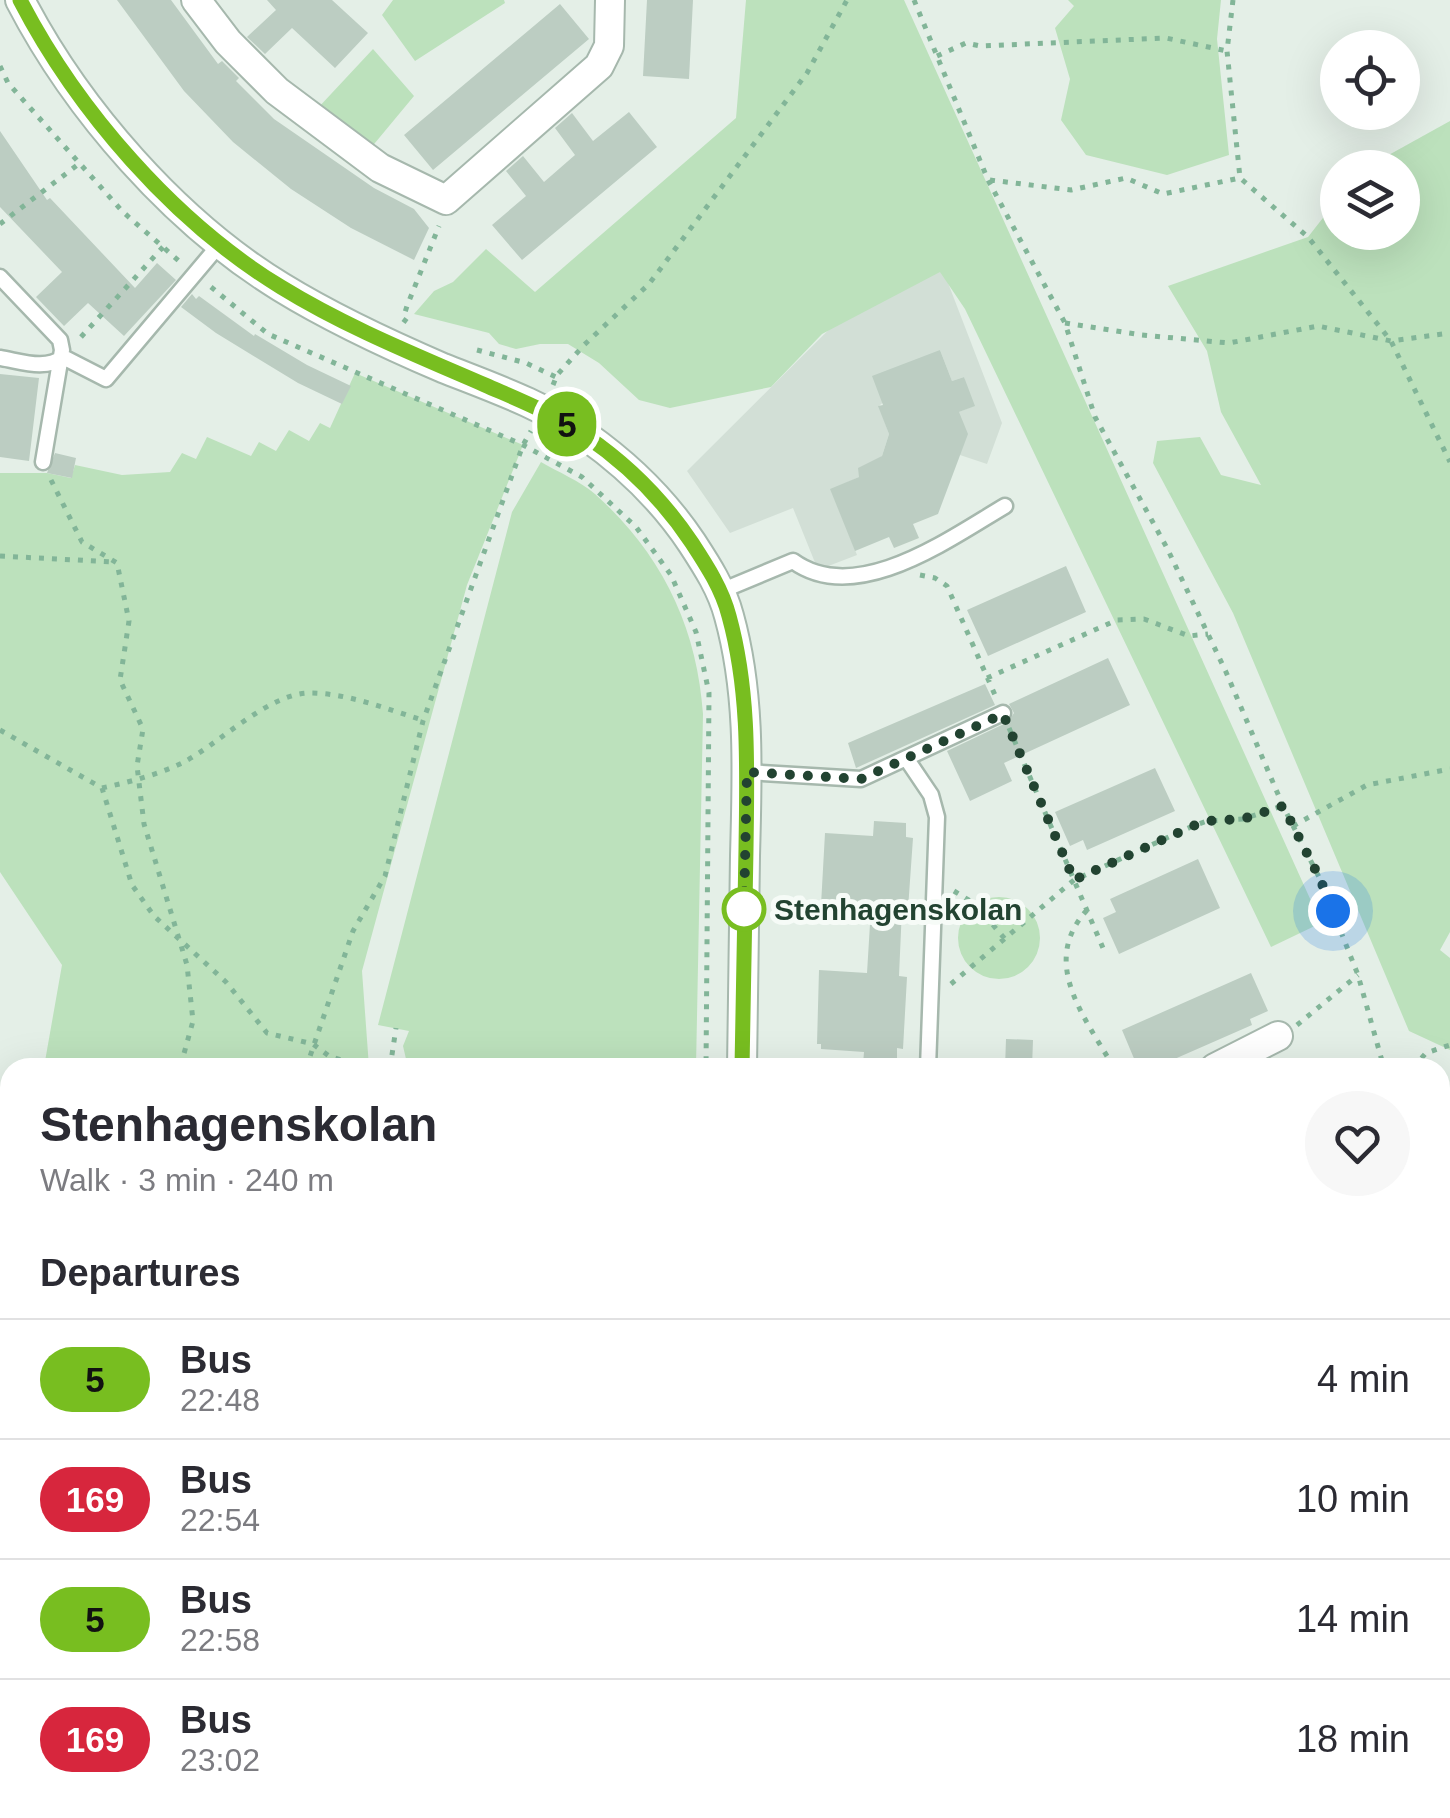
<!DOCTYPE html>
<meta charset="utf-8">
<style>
body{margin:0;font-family:Helvetica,sans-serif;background:#f7f7f7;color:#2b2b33;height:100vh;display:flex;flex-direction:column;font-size:38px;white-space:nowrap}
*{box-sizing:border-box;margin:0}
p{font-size:32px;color:#7c7c81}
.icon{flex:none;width:55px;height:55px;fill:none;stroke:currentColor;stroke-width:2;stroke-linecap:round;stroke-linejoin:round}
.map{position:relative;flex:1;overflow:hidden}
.panel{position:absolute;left:0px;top:1058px;width:1450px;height:762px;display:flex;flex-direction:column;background:#fff;border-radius:30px 30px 0 0;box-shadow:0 10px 40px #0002}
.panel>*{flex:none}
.badge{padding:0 20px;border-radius:32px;font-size:35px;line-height:65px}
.controls{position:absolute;left:1320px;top:30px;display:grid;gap:20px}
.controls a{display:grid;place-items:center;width:100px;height:100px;border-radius:50%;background:#fff;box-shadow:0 10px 40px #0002;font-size:50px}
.you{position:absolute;width:50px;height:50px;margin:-25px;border:8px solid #fff;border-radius:50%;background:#1a73e8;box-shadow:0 0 0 15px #1a73e833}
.map>.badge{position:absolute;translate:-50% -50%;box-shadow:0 0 0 5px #fff}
h2{padding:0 40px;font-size:38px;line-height:90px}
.round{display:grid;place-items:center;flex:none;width:105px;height:105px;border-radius:52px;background:#f7f7f7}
.summary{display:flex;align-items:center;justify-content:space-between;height:170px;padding:0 40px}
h1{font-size:48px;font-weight:600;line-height:75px}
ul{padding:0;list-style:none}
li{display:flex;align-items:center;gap:30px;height:120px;padding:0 40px;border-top:2px solid #e1e1e2}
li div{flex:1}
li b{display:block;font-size:38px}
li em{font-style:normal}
li .badge{min-width:110px;font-weight:700;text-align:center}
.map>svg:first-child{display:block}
.built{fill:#d2dfd6}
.green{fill:#bce1bc}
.building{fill:#bccdc2}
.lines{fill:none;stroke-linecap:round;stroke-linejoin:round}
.lane-casing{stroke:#a6b8ad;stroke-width:19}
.street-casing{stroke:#a6b8ad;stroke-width:32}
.path{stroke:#82b598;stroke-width:5;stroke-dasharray:5 8;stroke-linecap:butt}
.lane{stroke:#fff;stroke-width:14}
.street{stroke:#fff;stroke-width:28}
.line-casing{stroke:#fff;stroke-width:22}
.line{stroke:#78be20;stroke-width:15}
.walk{stroke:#224331;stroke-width:10;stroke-dasharray:0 18}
.stop-dot{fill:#fff;stroke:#78be20;stroke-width:5}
.labels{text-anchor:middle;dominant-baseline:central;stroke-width:10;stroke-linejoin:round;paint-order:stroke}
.stop-label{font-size:30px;font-weight:bold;fill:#224331;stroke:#f6fbf7;text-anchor:start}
</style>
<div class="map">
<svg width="1450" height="1818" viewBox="0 0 1450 1818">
<rect width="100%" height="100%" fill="#e4efe7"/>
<path class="built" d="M928,231L1002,423L987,464L960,455L959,412L971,407L964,377L952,381L940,350L879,406L889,434L882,456L859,477L831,490L857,555L818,570L793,508L730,533L687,471Z"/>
<path class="green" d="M393,0H504L505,3L415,61L382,15Z
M746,0H904L1321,923L1271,947L965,309L940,272L822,334L771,387L670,408L639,400L599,363L568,344H540L516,349L499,344L489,333L414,314L434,291L453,282L486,249L535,292L736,118Z
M1068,0H1221L1217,39L1229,155L1167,175L1086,155L1061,120L1070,79L1055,28L1074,6Z
M373,49L414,96L370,149L317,109Z
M1450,121V932L1440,950L1450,958V1050L1409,1031L1233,613L1153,463L1157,441L1200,437L1221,475L1261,485L1221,412L1207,351L1168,286L1308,237L1337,200L1338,232H1402V168L1367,167Z
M355,373L523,445L467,585L362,971L369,1067H44L62,965L0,872V473H47L71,478L75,465L122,475L170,472L182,453L196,459L207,437L251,456L259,442L276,451L289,430L309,441L320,423L330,428Z
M541,462C558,472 580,481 595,494C661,553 697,626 703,714L696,1067H421L406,1059L403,1046L409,1031L378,1025L512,512Z
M958 938a41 41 0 1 1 82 0a41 41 0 1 1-82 0Z
M10,1101V1810H159L163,1818H0V1105Z
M1450,1611V1818H998L1039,1810H1440V1656Z
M627,1810H961L986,1818H617Z"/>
<path class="building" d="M117,0H171L218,64L222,61L239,78L236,81L274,119L374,188L414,209L429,228L414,260L351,228L291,189L233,142L184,91Z
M267,0H332L368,33L335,68L292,28L265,54L247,37L276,10Z
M647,0H693L689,79L643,76Z
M560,4L589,39L433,170L404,135Z
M629,112L657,147L522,260L492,225L526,196L506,171L523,156L544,182L575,155L555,128L572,113L593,141Z
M0,131L47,200L50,198L135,288L157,263L176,280L124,336L88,303L64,326L36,297L62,272L0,207Z
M192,294L196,299L199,296L254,336L255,334L307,365L351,386L342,404L298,383L216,333L181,307Z
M940,350L952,381L964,377L975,406L959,412L968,434L938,514L913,524L919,538L894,548L889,537L855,551L830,489L859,477L858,468L882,456L889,434L878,406L883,405L872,376Z
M0,374L39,378L29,461L0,457Z
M55,453L76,458L72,478L47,473Z
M1066,566L1086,612L988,656L967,610Z
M1108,658L1130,705L1004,763L1012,781L970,801L947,751L1008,722L1014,713L1009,704Z
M985,684L995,705L856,768L848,743Z
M1155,768L1175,811L1087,850L1083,840L1070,846L1055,812Z
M874,821L906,823V837L913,838L908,909L902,908L899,976L907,977L903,1049L897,1048V1066L863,1064L864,1052L821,1049V1044H817L819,970L867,973L870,924V911L827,909V906L821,905L825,833L873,836Z
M1198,859L1220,908L1119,954L1103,918L1116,912L1110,899Z
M1251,973L1268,1011L1250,1019L1252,1025L1154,1068H1138L1122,1030Z
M1006,1039L1033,1040L1032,1068H1005Z"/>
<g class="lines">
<defs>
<path id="lane" d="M0,277L60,340L62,350L43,462
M63,357L106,379L220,244
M0,358C20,361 46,371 63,357
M721,591L793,561C856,607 949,539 1005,506
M906,758L931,795L937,817L928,1068
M747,772L861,779L1003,713
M213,1810L216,1818"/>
<path id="street" d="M20,0C77,110 175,222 281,287C333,319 387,344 443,368C491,387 544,405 586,436C627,465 664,501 692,543C707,566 722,589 729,616C751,695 747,776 745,856C744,927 743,997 742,1068
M196,0L228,42L277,91L380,168L446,200L599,66L609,46L610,0
M1215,1068L1278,1036"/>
</defs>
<use href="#lane" class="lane-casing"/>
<use href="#street" class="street-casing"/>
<path class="path" d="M914,0L988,180L1065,323L1095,417L1167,548L1226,672L1283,806L1320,879L1358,975L1384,1068
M1233,0L1227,51L1240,178L1308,237L1391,341L1450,462
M937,56L966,43L980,46L1166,38L1227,51
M0,66L8,83L123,212L179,261
M990,180L1071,190L1126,178L1163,194L1240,178
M0,224L80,163
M211,287L268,334L523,445L582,477L636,527L671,575L696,632L709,693L706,1068
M407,322L403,319L407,306L439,226
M1065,323L1142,335L1229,343L1318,326L1391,341L1450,333
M81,337L163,247
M477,350L526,363L556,377
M553,385L557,375L584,345L649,284L807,73L847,0
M51,480L82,542L117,563L129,621L120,680L143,729L137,766L144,824L187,965L193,1021L180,1068
M0,556L114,562
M920,575L935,578L947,586L995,695
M987,678L1117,620L1144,619L1189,636L1208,634
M1009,728L1106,955
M0,730L102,788L132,885L154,916L226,982L267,1033L313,1044L329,1056L366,1068
M102,788C129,782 157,775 182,763C218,745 268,693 310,693C347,693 387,709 422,720
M1293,826L1367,785L1450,769
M954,891L975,904L1005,939
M1087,910C1039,963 1085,1017 1114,1068
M951,984L1074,880L1193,826L1207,821L1243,819L1282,806
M1297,1025L1358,975
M306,1068L353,931L385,876L423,721L523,445L531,431
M390,1068L396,1028
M552,1068L555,1064
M1413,1068L1426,1053L1450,1045
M0,1111H10
M0,1141L10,1163
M1440,1197L1450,1218
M0,1335L10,1334
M0,1356L10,1341
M1440,1381L1450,1380
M0,1414L10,1444
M0,1537H10
M1440,1690L1450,1691
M1440,1737L1450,1701
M66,1818V1810
M562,1818L569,1810
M1392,1818L1406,1810
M1424,1818L1426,1810"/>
<use href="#lane" class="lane"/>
<use href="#street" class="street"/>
</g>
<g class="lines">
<defs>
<path id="line" d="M20,0C77,110 174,222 281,287C346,327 416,355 485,385C519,400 555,414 586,436C627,464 664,501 692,543C707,566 722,589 729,616C750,692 747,770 746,849C744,922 743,995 742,1068"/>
</defs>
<use href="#line" class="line-casing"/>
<use href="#line" class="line"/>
<path class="walk" d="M744,909L747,772L861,779L1003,714L1074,880L1193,826L1208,821L1243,819L1283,806L1320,879L1333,911"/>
</g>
<circle class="stop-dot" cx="744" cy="909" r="20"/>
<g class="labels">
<g class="stop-label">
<text x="774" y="909">Stenhagenskolan</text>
</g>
</g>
</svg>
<div class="controls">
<a><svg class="icon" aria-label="locate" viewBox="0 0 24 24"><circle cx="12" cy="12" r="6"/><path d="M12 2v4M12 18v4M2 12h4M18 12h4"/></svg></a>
<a><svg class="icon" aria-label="layers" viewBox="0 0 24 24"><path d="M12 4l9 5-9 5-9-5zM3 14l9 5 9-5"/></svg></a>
</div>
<div class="you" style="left:1333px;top:911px"></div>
<b class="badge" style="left:567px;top:424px;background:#78be20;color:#111">5</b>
<section class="panel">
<div class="summary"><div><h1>Stenhagenskolan</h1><p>Walk · 3 min · 240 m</p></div><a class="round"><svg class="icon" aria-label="heart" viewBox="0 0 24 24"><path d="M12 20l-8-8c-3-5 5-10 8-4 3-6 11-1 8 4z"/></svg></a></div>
<h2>Departures</h2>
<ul>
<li><span class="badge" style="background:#78be20;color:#111">5</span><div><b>Bus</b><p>22:48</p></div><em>4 min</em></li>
<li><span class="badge" style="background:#d7263d;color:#fff">169</span><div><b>Bus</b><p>22:54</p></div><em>10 min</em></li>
<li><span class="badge" style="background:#78be20;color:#111">5</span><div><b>Bus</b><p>22:58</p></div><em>14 min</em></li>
<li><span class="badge" style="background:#d7263d;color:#fff">169</span><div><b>Bus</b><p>23:02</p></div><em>18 min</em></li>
</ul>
</section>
</div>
